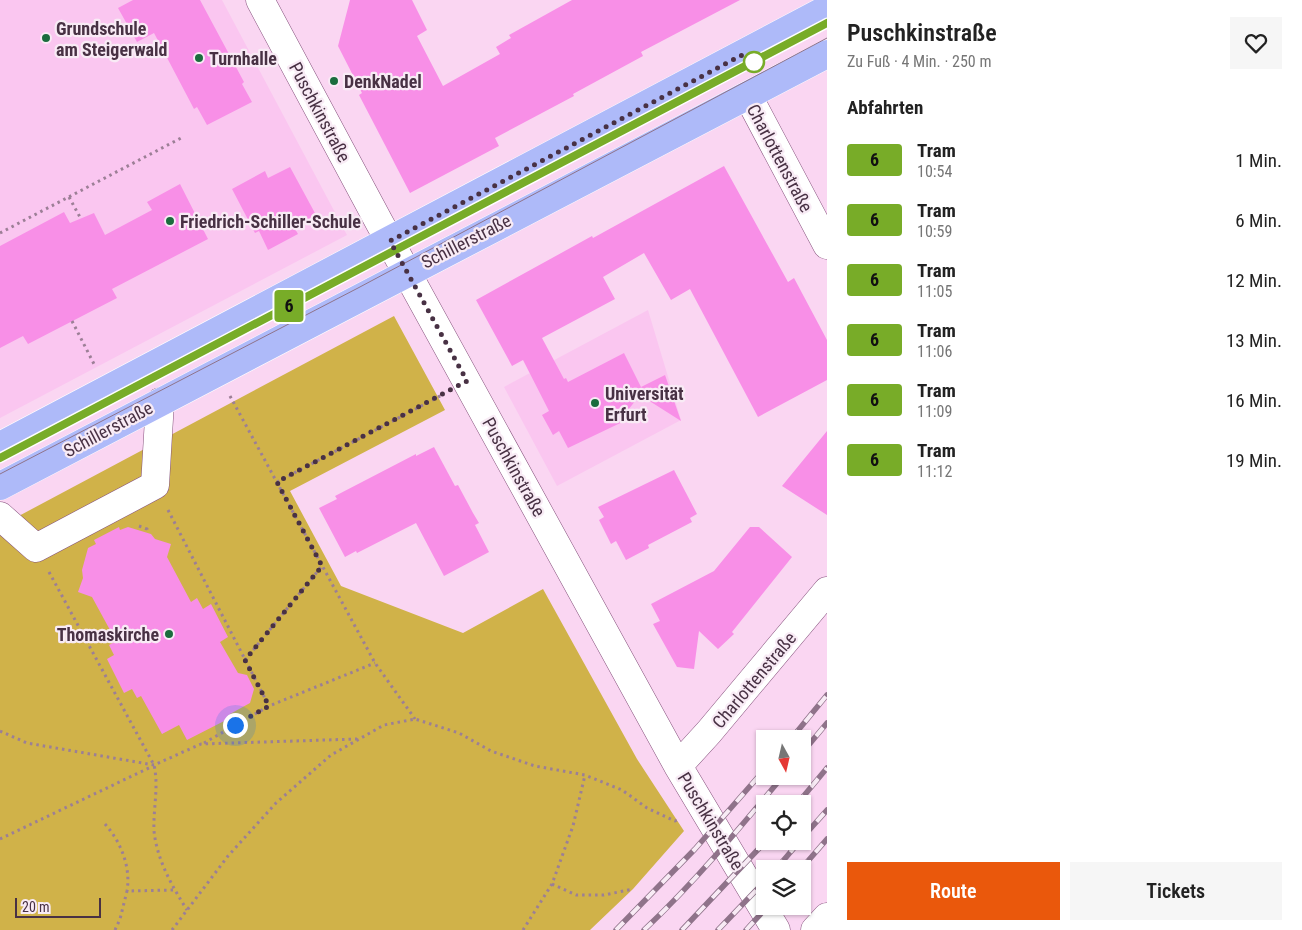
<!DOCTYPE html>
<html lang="de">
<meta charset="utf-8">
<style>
body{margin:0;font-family:"Roboto Condensed",sans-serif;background:#f6f6f6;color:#222;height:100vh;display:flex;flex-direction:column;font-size:19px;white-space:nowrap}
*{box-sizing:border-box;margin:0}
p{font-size:16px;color:#767676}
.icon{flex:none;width:28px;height:28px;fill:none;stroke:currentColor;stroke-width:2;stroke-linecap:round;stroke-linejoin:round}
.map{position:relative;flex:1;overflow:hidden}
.sheet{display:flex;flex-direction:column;background:#fff;width:475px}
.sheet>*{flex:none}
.badge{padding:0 10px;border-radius:4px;font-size:18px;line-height:32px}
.needle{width:32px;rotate:172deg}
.tools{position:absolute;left:756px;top:730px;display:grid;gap:10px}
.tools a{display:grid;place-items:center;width:55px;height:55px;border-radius:0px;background:#fff;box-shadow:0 1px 4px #0004;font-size:25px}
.scale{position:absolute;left:15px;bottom:12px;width:86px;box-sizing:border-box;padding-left:5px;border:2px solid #483144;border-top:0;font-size:14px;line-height:18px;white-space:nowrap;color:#483144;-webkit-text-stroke:4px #f8ebf5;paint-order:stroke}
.you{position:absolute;width:25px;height:25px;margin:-12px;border:4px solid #fff;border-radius:50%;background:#1a73e8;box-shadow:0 0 0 8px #1a73e833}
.map>.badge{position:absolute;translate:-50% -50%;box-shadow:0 0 0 2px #fff}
h2{padding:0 20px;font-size:19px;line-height:45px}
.round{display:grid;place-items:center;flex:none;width:52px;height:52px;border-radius:0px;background:#f6f6f6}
.headline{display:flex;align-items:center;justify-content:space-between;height:85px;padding:0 20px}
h1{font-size:24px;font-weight:600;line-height:38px}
.action{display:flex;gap:10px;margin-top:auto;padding:10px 20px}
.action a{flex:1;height:58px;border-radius:0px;background:#ea580c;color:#fff;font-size:20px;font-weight:600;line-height:58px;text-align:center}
.action a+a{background:#f6f6f6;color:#222}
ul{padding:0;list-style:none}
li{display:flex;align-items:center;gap:15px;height:60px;padding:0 20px}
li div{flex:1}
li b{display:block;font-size:19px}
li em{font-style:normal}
li .badge{min-width:55px;font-weight:700;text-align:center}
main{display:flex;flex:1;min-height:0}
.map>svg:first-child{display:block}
.built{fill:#fac6f0}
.green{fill:#d0b249}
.building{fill:#f88fe7}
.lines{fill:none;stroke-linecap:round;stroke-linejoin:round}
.minor-casing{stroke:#85517c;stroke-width:29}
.major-casing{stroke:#fff;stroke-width:29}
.path{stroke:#9c7f96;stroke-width:3;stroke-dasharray:2.5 4;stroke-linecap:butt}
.minor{stroke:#fff;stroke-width:28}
.major{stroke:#aebaf9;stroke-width:28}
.tram{stroke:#8f738a;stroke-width:1}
.rail-casing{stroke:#8f738a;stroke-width:5.5}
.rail{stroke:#f8ebf5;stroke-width:4;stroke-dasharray:11;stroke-linecap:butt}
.line-casing{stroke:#fff;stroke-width:11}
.line{stroke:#78ac28;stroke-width:8}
.walk{stroke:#483144;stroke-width:5;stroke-dasharray:0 9}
.poi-dot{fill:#1a6c3d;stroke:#f8ebf5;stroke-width:2}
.stop-dot{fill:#fff;stroke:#78ac28;stroke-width:2.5}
.labels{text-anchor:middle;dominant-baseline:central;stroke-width:4.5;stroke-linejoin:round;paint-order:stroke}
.poi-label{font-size:18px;font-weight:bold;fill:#483144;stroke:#f8ebf5;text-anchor:start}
.street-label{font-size:18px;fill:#483144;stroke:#f8ebf5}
</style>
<main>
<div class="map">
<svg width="827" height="930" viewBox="0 0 827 930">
<rect width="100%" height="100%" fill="#fad6f2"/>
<path class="built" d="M0,0H222L347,235L0,418Z
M648,310L681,420L557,486L504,387Z"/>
<path class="green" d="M394,316L445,410L290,491L341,586L463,633L543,589L637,759L684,831L633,889L590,930H0V526Z"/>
<path class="building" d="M133,0H200L244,82L242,84L252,102L207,125L197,107L194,109L154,33L137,42L118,8Z
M350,0H412L427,30L417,36L443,86L500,54L496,47L511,38L509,35L572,0H740L641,52L643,56L573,94L574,96L495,138L499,146L410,193L359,95L362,93L338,46Z
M724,166L788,282L794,278L827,340V380L758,417L690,289L671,300L644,253L603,277L615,299L542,338L564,379L566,378L568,382L624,353L641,387L665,375L681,421L640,395L628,410L635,416L568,448L559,431L553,435L542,415L549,411L523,360L512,366L476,300L592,236L593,238Z
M290,167L316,215L294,227L298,234L268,250L259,231L255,233L232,189L265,171L268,178Z
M180,184L208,239L112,289L117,298L28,344L23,336L0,348V246L64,212L70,223L94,213L105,235L152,210L147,202Z
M827,431V515L782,486Z
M434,447L455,486L458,485L473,513L479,523L475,525L489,552L444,576L416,523L357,553L356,551L345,557L319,508L337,499L335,496L416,454V456Z
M674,470L697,514L690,518L692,522L648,545L649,548L626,560L616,541L611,544L599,520L604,517L598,507Z
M119,527L120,530L128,527L151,534L155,539L171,544L167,557L191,602L197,598L203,609L211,604L228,637L220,642L238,673L247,675L254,689L250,703L230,714L232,717L187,740L179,725L162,734L141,696L137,698L132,689L124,693L107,659L114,655L109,645L116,641L92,597L78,592L83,578L82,570L88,548L96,544L94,540Z
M750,527H759L792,557L732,632L734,634L718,649L699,631L694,669L677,667L653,624L660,621L651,604L714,571Z"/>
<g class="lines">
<defs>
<path id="minor" d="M260,0L379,222L678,766L776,930
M748,96L827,245
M0,516L36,548L155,485L160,402
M678,766L709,732L827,591
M815,930L827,917"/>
<path id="major" d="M0,446L827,9
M0,486L827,54"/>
</defs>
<use href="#minor" class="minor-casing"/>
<use href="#major" class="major-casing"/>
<path class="path" d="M69,197L81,219
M0,233L183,137
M72,321L94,364
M230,396L375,663L415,719
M277,482L442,395
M168,510L269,706
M139,526L147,529L146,533
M49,572L154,765C159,787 153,809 154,831C157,860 172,886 187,910
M245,660L322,566
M0,731L27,743L154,765L201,744L357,739
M204,743L269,706L375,663
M105,824C121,842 131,867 127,891
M0,839L153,766
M552,884L576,895H604L633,889
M115,930L120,919L127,891L174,890
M172,930L228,856L276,803L331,755L384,725L415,719L459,733L491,751L535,766L585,775L622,790L647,808L675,821L677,820
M523,930L552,884L573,826L585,775"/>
<use href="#minor" class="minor"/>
<use href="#major" class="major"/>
<path class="tram" d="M0,458L827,23
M0,474L358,288L827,38"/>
<defs>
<path id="rail" d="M791,739L827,695
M802,753L827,723
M797,804L827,768
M802,838L827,810
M776,869L800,841
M801,869L827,839
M616,930L695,849L765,769
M644,930C694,883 739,829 783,776
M682,930L766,841
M718,930L765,881
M746,930L768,906"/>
</defs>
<use href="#rail" class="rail-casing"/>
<use href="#rail" class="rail"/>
</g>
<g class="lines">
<defs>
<path id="line" d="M0,458L827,23"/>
</defs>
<use href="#line" class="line-casing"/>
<use href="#line" class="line"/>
<path class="walk" d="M235,725L269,706L245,660L322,566L277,482L467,381L390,241L746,53L754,62"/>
</g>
<g class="poi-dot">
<circle cx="46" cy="38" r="5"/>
<circle cx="199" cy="58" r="5"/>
<circle cx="334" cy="81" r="5"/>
<circle cx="170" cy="221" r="5"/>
<circle cx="595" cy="403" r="5"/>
<circle cx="169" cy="634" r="5"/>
</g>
<circle class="stop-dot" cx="754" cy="62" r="10"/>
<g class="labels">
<g class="poi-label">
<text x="56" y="28">Grundschule<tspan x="56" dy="21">am Steigerwald</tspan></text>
<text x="209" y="58">Turnhalle</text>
<text x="344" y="81">DenkNadel</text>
<text x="180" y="221">Friedrich-Schiller-Schule</text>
<text x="605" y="393">Universität<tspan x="605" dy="21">Erfurt</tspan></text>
<text x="159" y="634" text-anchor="end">Thomaskirche</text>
</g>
<g class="street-label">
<text transform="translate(320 112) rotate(62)">Puschkinstraße</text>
<text transform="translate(780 158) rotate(62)">Charlottenstraße</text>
<text transform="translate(466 241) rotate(-27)">Schillerstraße</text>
<text transform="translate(108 429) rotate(-28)">Schillerstraße</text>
<text transform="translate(514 467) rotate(61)">Puschkinstraße</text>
<text transform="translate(754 680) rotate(-50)">Charlottenstraße</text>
<text transform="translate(711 821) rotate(59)">Puschkinstraße</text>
</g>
</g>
</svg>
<div class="tools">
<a><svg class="needle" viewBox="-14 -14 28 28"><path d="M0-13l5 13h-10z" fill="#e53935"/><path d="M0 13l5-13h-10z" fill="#767676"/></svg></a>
<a><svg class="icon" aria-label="locate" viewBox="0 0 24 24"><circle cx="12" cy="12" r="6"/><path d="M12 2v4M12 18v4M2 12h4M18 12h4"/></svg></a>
<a><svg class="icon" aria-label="layers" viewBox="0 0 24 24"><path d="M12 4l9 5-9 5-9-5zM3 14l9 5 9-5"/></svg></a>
</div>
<div class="scale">20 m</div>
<div class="you" style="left:235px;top:725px"></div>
<b class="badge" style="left:289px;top:306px;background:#78ac28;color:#111">6</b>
</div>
<section class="sheet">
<div class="headline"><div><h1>Puschkinstraße</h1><p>Zu Fuß · 4 Min. · 250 m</p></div><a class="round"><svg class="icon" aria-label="heart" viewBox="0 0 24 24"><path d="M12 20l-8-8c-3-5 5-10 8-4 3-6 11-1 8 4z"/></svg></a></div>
<h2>Abfahrten</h2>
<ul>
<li><span class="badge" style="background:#78ac28;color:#111">6</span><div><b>Tram</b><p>10:54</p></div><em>1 Min.</em></li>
<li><span class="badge" style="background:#78ac28;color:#111">6</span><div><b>Tram</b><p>10:59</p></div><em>6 Min.</em></li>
<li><span class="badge" style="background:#78ac28;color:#111">6</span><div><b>Tram</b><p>11:05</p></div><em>12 Min.</em></li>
<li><span class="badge" style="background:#78ac28;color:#111">6</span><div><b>Tram</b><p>11:06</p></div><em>13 Min.</em></li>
<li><span class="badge" style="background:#78ac28;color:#111">6</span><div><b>Tram</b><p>11:09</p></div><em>16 Min.</em></li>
<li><span class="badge" style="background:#78ac28;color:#111">6</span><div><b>Tram</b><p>11:12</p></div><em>19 Min.</em></li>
</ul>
<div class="action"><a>Route</a><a>Tickets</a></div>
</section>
</main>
